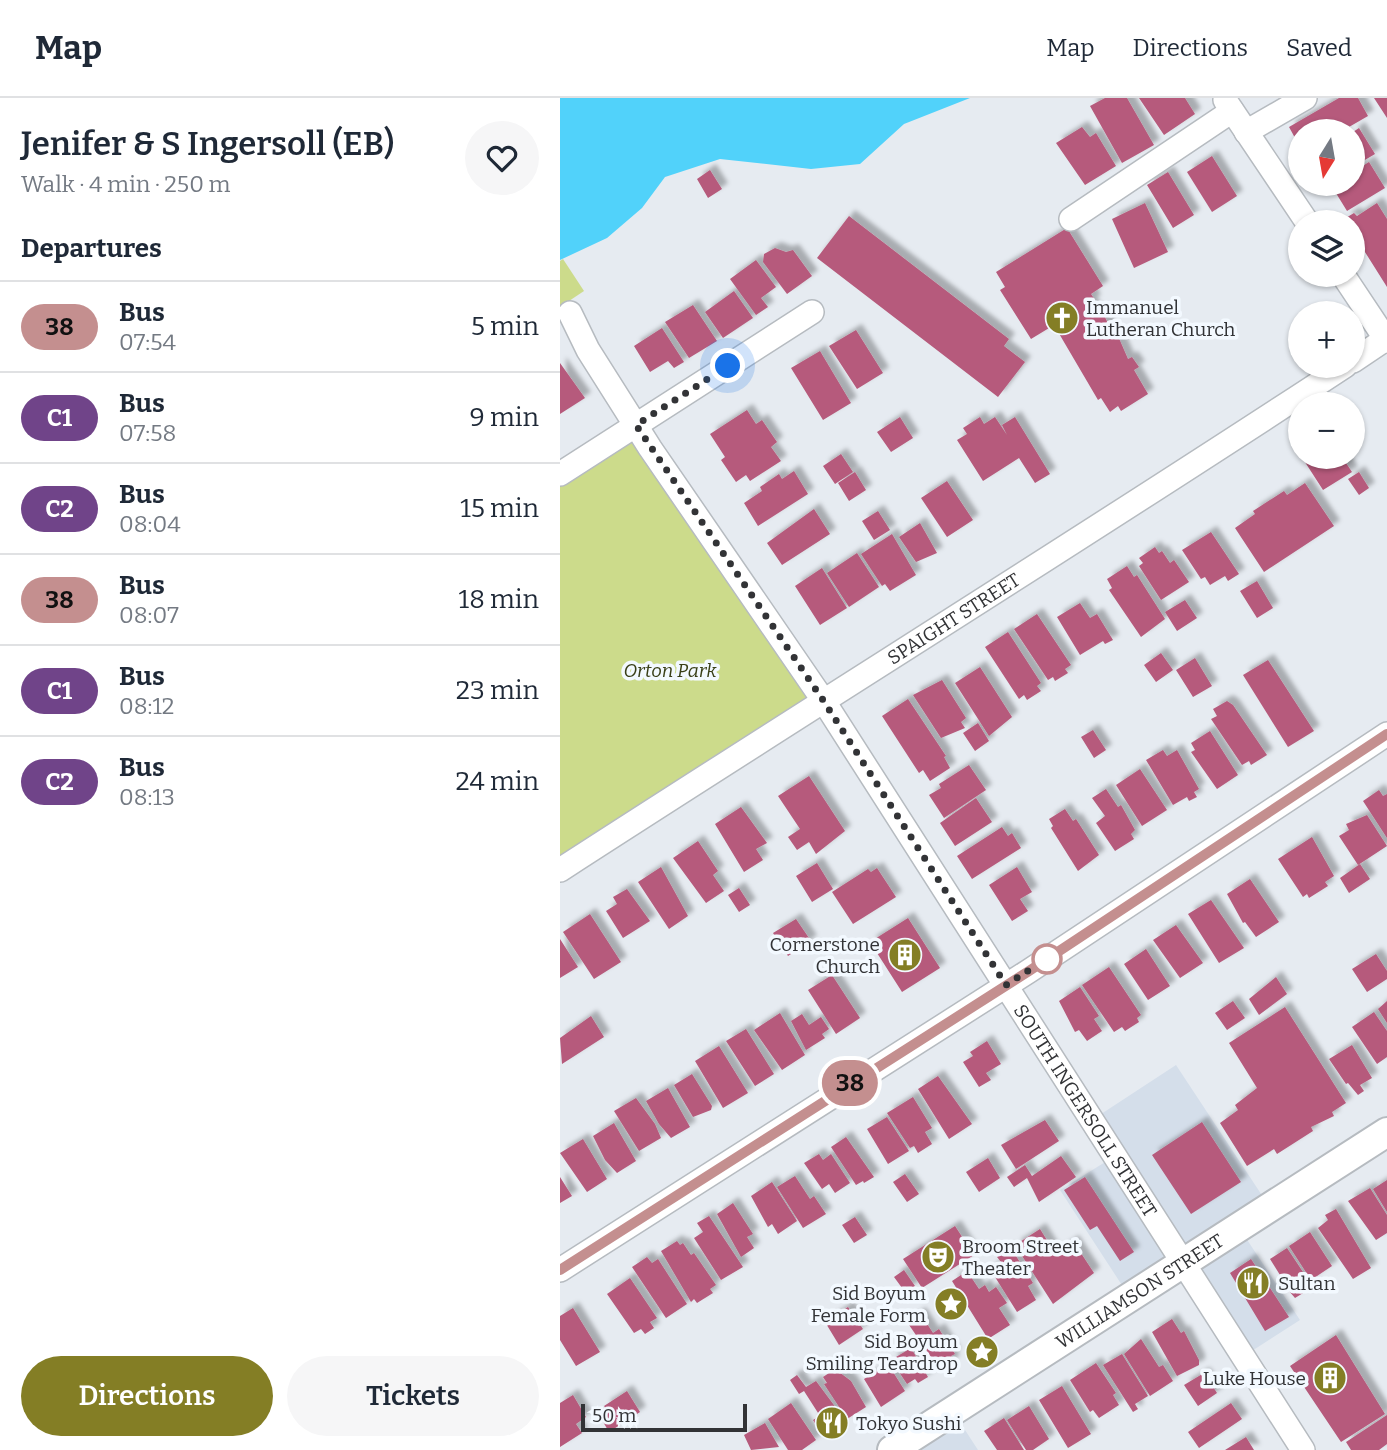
<!DOCTYPE html>
<meta charset="utf-8">
<style>
body{margin:0;font-family:Bitter,serif;background:#f6f6f7;color:#1f2937;height:100vh;display:flex;flex-direction:column;font-size:26px;white-space:nowrap}
*{box-sizing:border-box;margin:0}
p{font-size:23px;color:#747a83}
.icon{flex:none;width:38px;height:38px;fill:none;stroke:currentColor;stroke-width:2;stroke-linecap:round;stroke-linejoin:round}
.map{position:relative;flex:1;overflow:hidden}
.sheet{display:flex;flex-direction:column;background:#fff;width:560px}
.sheet>*{flex:none}
.badge{padding:0 14px;border-radius:23px;font-size:24px;line-height:46px}
.needle{width:46px;rotate:191deg}
.controls{position:absolute;left:728px;top:21px;display:grid;gap:14px}
.controls a{display:grid;place-items:center;width:77px;height:77px;border-radius:50%;background:#fff;box-shadow:0 2px 5px #0004;font-size:35px}
.scale{position:absolute;left:21px;bottom:18px;width:166px;box-sizing:border-box;padding-left:7px;border:4px solid #323336;border-top:0;font-size:19px;line-height:24px;white-space:nowrap;color:#323336;-webkit-text-stroke:5px #f3f9ff;paint-order:stroke}
.you{position:absolute;width:35px;height:35px;margin:-18px;border:5px solid #fff;border-radius:50%;background:#1a73e8;box-shadow:0 0 0 10px #1a73e833}
.map>.badge{position:absolute;translate:-50% -50%;box-shadow:0 0 0 4px #fff}
h2{padding:0 21px;font-size:26px;line-height:63px}
.round{display:grid;place-items:center;flex:none;width:74px;height:74px;border-radius:37px;background:#f6f6f7}
.summary{display:flex;align-items:center;justify-content:space-between;height:119px;padding:0 21px}
h1{font-size:33px;font-weight:600;line-height:52px}
.cta{display:flex;gap:14px;margin-top:auto;padding:14px 21px}
.cta a{flex:1;height:80px;border-radius:42px;background:#847e25;color:#fff;font-size:28px;font-weight:600;line-height:80px;text-align:center}
.cta a+a{background:#f6f6f7;color:#1f2937}
ul{padding:0;list-style:none}
li{display:flex;align-items:center;gap:21px;height:91px;padding:0 21px;border-top:2px solid #e0e1e3}
li div{flex:1}
li b{display:block;font-size:26px}
li em{font-style:normal}
li .badge{min-width:77px;font-weight:700;text-align:center}
header{display:flex;align-items:center;gap:42px;box-sizing:border-box;height:98px;padding:0 35px;background:#fff;border-bottom:2px solid #e0e1e3}
header strong{font-size:33px}
nav{display:flex;gap:38px;margin-inline-start:auto;font-size:24px}
main{display:flex;flex:1;min-height:0}
.map>svg:first-child{display:block}
.built{fill:#d4deea}
.green{fill:#ccdb8b}
.water{fill:#51d2fa}
.building{fill:#b65a7b;filter:url(#shadow)}
.lines{fill:none;stroke-linecap:round;stroke-linejoin:round}
.minor-casing{stroke:#b6bbc0;stroke-width:26}
.tertiary-casing{stroke:#b6bbc0;stroke-width:32}
.minor{stroke:#fff;stroke-width:23}
.tertiary{stroke:#fff;stroke-width:28}
.line-casing{stroke:#fff;stroke-width:16}
.line{stroke:#c48f8f;stroke-width:10}
.walk{stroke:#323336;stroke-width:7;stroke-dasharray:0 12.6}
.stop-dot{fill:#fff;stroke:#c48f8f;stroke-width:3.5}
.labels{text-anchor:middle;dominant-baseline:central;stroke-width:7;stroke-linejoin:round;paint-order:stroke}
.poi-label{font-size:19px;fill:#323336;stroke:#f3f9ff;text-anchor:start}
.street-label{font-size:19px;fill:#323336;stroke:#f3f9ff}
.park-label{font-size:19px;font-style:italic;fill:#393f17;stroke:#f3f9ff}
</style>
<header>
<strong>Map</strong>
<nav><a>Map</a><a>Directions</a><a>Saved</a></nav>
</header>
<main>
<section class="sheet">
<div class="summary"><div><h1>Jenifer &amp; S Ingersoll (EB)</h1><p>Walk · 4 min · 250 m</p></div><a class="round"><svg class="icon" aria-label="heart" viewBox="0 0 24 24"><path d="M12 20l-8-8c-3-5 5-10 8-4 3-6 11-1 8 4z"/></svg></a></div>
<h2>Departures</h2>
<ul>
<li><span class="badge" style="background:#c48f8f;color:#111">38</span><div><b>Bus</b><p>07:54</p></div><em>5 min</em></li>
<li><span class="badge" style="background:#704489;color:#fff">C1</span><div><b>Bus</b><p>07:58</p></div><em>9 min</em></li>
<li><span class="badge" style="background:#704489;color:#fff">C2</span><div><b>Bus</b><p>08:04</p></div><em>15 min</em></li>
<li><span class="badge" style="background:#c48f8f;color:#111">38</span><div><b>Bus</b><p>08:07</p></div><em>18 min</em></li>
<li><span class="badge" style="background:#704489;color:#fff">C1</span><div><b>Bus</b><p>08:12</p></div><em>23 min</em></li>
<li><span class="badge" style="background:#704489;color:#fff">C2</span><div><b>Bus</b><p>08:13</p></div><em>24 min</em></li>
</ul>
<div class="cta"><a>Directions</a><a>Tickets</a></div>
</section>
<div class="map">
<svg width="827" height="1352" viewBox="0 0 827 1352">
<defs>
<filter id="shadow"><feDropShadow dx="6" dy="-6" stdDeviation="2" flood-color="#0004"/></filter>
</defs>
<rect width="100%" height="100%" fill="#e6ebf1"/>
<path class="built" d="M616,967L709,1108L678,1128L740,1222L684,1258L623,1163L569,1198L500,1092L555,1058L532,1022Z
M394,1315L418,1352H336Z"/>
<path class="green" d="M3,161L24,193L0,209V163Z
M76,327L263,602L0,772V376Z"/>
<path class="water" d="M0,0H410L344,26L300,66L251,71L160,61L105,79L82,110L47,140L0,162Z"/>
<path class="building" d="M545,0H567L594,47L562,65L530,8Z
M579,0H625L635,16L604,37Z
M779,0H798L808,18L782,33H740V49L729,29Z
M814,0H827V20Z
M522,29L530,39L536,35L556,68L525,87L496,45Z
M799,30L815,56L793,69V34Z
M652,58L677,98L652,114L627,74Z
M809,64L825,90L787,113L771,87L793,86V74Z
M150,72L162,91L148,100L137,81Z
M608,74L634,117L613,130L587,87Z
M585,105L608,154L574,170L552,121Z
M817,105L827,121V189L793,135V124L784,121L794,115L797,118Z
M289,118L449,241L444,248L465,264L438,299L257,160Z
M507,130L543,188L531,196L535,202L531,205L538,216L542,213L555,240L558,238L568,261L572,259L579,269L574,272L588,296L561,313L558,308L550,314L541,300L538,302L494,227L471,241L440,192L445,189L436,174Z
M215,150L226,154L233,152L252,178L227,196L203,164L204,156Z
M196,162L216,189L201,200L208,209L196,217L170,181Z
M174,193L193,220L163,240L145,214Z
M133,207L157,243L129,260L105,224Z
M102,230L124,264L114,270L108,263L90,274L74,248Z
M296,232L323,275L297,291L269,248Z
M260,253L291,305L263,322L231,270Z
M0,265L25,300L0,316Z
M187,312L196,326L202,322L217,344L211,349L221,363L190,383L186,377L176,384L161,362L165,359L150,336Z
M340,319L353,340L331,354L317,334Z
M420,319L424,326L435,319L447,337L442,327L455,319L490,376L475,385L459,360L423,383L397,342L407,336L403,330Z
M281,356L293,374L275,386L263,368Z
M747,359H782L792,374L763,392L743,361Z
M234,373L248,396L198,428L184,405L202,393L200,389L219,376L222,381Z
M295,374L306,392L289,403L278,385Z
M799,374L809,390L799,397L788,381Z
M387,383L413,422L387,439L361,400Z
M745,385L774,428L704,474L675,430L695,416L693,413L724,393L727,397Z
M254,411L270,436L222,467L207,445Z
M318,413L330,432L314,442L302,423Z
M360,425L377,455L356,464L339,439Z
M651,434L679,476L668,483L665,478L650,487L645,479L641,481L622,452Z
M332,436L356,477L330,493L325,486L322,488L301,456Z
M595,449L599,455L602,453L610,465L614,462L629,484L601,502L579,468L583,465L579,460Z
M297,455L319,489L289,509L267,475Z
M567,468L574,479L577,477L605,521L581,539L549,492L552,490L547,481Z
M262,470L287,510L260,527L235,488Z
M697,483L713,510L697,520L680,493Z
M625,502L637,520L617,533L605,514Z
M520,505L530,520L537,516L553,542L545,546L543,543L520,557L497,519Z
M477,516L511,567L505,571L508,575L495,583L493,579L488,582L454,531Z
M448,534L481,585L477,588L481,593L467,602L464,597L459,601L425,549Z
M601,555L613,572L596,584L584,567Z
M635,560L652,588L633,599L616,572Z
M708,562L754,633L728,649L683,577Z
M420,569L452,619L429,638L395,585Z
M382,582L406,620L401,624L405,630L381,640L353,597Z
M348,601L386,658L384,659L390,670L370,683L363,672L359,675L322,618Z
M667,603L673,607L707,657L691,667L689,663L682,667L651,621L657,618L653,611Z
M418,625L429,643L415,653L403,635Z
M533,632L546,652L534,660L521,639Z
M650,633L678,677L657,691L631,654L635,652L631,645Z
M603,652L607,658L617,652L639,691L634,694L637,699L629,703L627,699L613,707L586,662Z
M409,667L426,692L384,720L369,697L381,690L379,686Z
M580,671L607,712L582,728L556,687Z
M249,678L285,733L256,756L249,744L237,752L228,739L240,731L218,698Z
M546,691L558,709L561,707L575,732L571,736L574,741L555,753L536,725L545,718L532,700Z
M819,692L823,698L827,696V740L803,703Z
M416,700L432,724L395,748L380,725Z
M181,709L207,745L196,751L203,762L184,774L155,726Z
M505,711L513,723L516,721L539,757L518,773L491,730L493,728L489,721Z
M807,717L827,748L798,767L779,738L789,732L786,726Z
M442,729L448,738L452,735L461,750L412,781L397,758Z
M752,739L774,778L765,784L768,788L749,800L747,796L743,799L718,761Z
M138,743L158,773L153,777L164,793L146,805L113,760Z
M257,765L273,791L252,804L236,778Z
M800,766L810,781L789,795L780,780Z
M101,769L128,818L109,831L78,784Z
M457,769L472,794L460,801L468,813L452,823L429,787Z
M317,770L336,799L293,826L272,794L308,771L311,774Z
M690,781L719,824L696,839L685,824L683,825L667,796Z
M179,790L190,807L179,814L168,797Z
M67,791L90,823L63,840L46,813L57,806L53,799Z
M651,802L684,850L659,865L628,816Z
M30,816L61,864L34,881L3,834Z
M348,820L380,870L342,894L310,844Z
M236,821L251,843L228,858L213,835Z
M616,827L643,865L620,880L593,842Z
M0,841L18,869L0,880Z
M586,851L610,888L588,902L564,866Z
M816,856L827,873V881L807,894L792,871Z
M549,869L581,917L577,920L579,924L565,933L562,929L554,934L522,887Z
M272,877L300,920L276,936L248,892Z
M716,879L727,896L699,917L689,901Z
M520,889L539,918L534,921L542,933L527,943L519,932L515,934L499,903Z
M673,903L685,920L667,932L655,915Z
M827,903V925L818,911Z
M725,909L786,1005L772,1014L774,1018L751,1029L753,1033L717,1056L714,1051L687,1068L660,1025L678,1012L675,1007L697,990L669,945Z
M814,914L827,933V959L817,966L792,929Z
M220,915L245,957L222,972L194,932Z
M242,916L249,927L261,919L269,931L262,936L265,940L246,952L231,923Z
M31,918L44,939L2,966L0,940Z
M186,931L214,976L195,988L166,943Z
M427,943L441,966L426,975L431,982L419,989L403,964L413,958L410,954Z
M792,947L812,980L800,987L804,993L798,997L788,985L786,986L769,961Z
M159,948L188,995L163,1010L135,963Z
M132,976L152,1008L151,1012L133,1019L114,987Z
M378,978L412,1026L389,1041L358,991Z
M108,990L130,1029L111,1040L99,1026L86,1003Z
M353,999L372,1030L365,1034L372,1046L358,1055L354,1048L350,1050L327,1015Z
M76,1000L95,1026L101,1040L79,1053L54,1013Z
M327,1019L349,1053L328,1066L307,1031Z
M485,1022L499,1043L456,1071L441,1047Z
M642,1024L681,1084L631,1116L592,1057Z
M54,1025L76,1063L57,1075L45,1062L33,1038Z
M286,1039L314,1079L304,1085L303,1083L296,1087L271,1049Z
M23,1041L47,1081L27,1094L0,1055Z
M259,1056L263,1062L271,1056L290,1085L275,1095L269,1086L262,1091L244,1065Z
M501,1058L516,1079L479,1104L467,1080L454,1089L447,1079L465,1067L472,1078Z
M428,1060L440,1080L419,1094L406,1074Z
M345,1076L359,1096L347,1104L333,1084Z
M235,1078L250,1101L254,1098L266,1116L243,1130L217,1089Z
M0,1079L12,1098L0,1105Z
M525,1079L574,1154L560,1163L537,1128L530,1132L504,1092Z
M827,1082V1114L813,1091Z
M212,1084L237,1123L218,1136L212,1126L208,1129L191,1098Z
M810,1090L827,1117V1135L816,1142L788,1103Z
M173,1105L193,1136L187,1139L194,1150L181,1159L157,1116Z
M776,1111L811,1170L793,1181L758,1130L768,1122L765,1117Z
M149,1118L183,1169L161,1182L134,1140L143,1134L137,1125Z
M295,1119L307,1137L294,1145L282,1127Z
M395,1128L414,1157L362,1190L343,1161Z
M480,1131L495,1155L513,1143L534,1175L493,1206L455,1147Z
M750,1134L772,1168L751,1182L729,1148Z
M117,1143L120,1147L123,1145L131,1157L134,1155L156,1187L150,1191L153,1195L137,1205L134,1201L131,1204L101,1153Z
M451,1150L473,1185L468,1188L476,1202L457,1214L430,1171L441,1164L437,1159Z
M727,1150L753,1189L735,1200L723,1186L725,1185L710,1161Z
M87,1159L92,1165L98,1161L127,1206L106,1220L72,1169Z
M691,1161L729,1219L705,1233L670,1175Z
M344,1172L355,1188L345,1194L334,1179Z
M407,1173L419,1191L425,1187L429,1194L436,1189L447,1205L439,1210L450,1227L428,1241L392,1183Z
M70,1180L97,1220L90,1224L94,1230L85,1236L81,1231L74,1235L47,1196Z
M288,1209L303,1231L279,1247L265,1224Z
M13,1210L40,1254L16,1268L0,1242V1218Z
M360,1215L373,1235L379,1231L395,1256L391,1258L394,1263L380,1272L347,1224Z
M612,1221L621,1235L624,1233L639,1262V1267L617,1278L592,1234Z
M776,1237L825,1316L781,1344L730,1268Z
M581,1241L599,1269L603,1267L613,1283L590,1298L564,1256Z
M351,1250L368,1279L358,1285L355,1281L347,1286L331,1262Z
M562,1256L588,1298L575,1306L578,1311L573,1314L543,1267Z
M536,1265L556,1295L553,1297L559,1307L539,1320L533,1312L530,1314L510,1282Z
M328,1266L345,1293L321,1309L304,1281Z
M275,1271L291,1283L306,1309L287,1321L264,1286L267,1285L263,1279Z
M644,1275L657,1295L638,1308L624,1287Z
M237,1277L246,1289L256,1283L285,1322L262,1337L253,1322L260,1318L244,1293L239,1296L230,1282Z
M502,1288L531,1336L508,1350L479,1302Z
M67,1293L80,1314L49,1334L39,1317L47,1312L44,1308Z
M13,1297L26,1319L16,1326L22,1335L0,1349V1305Z
M231,1305L256,1342L242,1352H228L208,1321Z
M671,1305L682,1321L639,1350L628,1334Z
M469,1308L489,1341L473,1352H466L447,1322Z
M827,1317V1346L819,1352H791L786,1344Z
M444,1320L464,1352H437L424,1333Z
M205,1325L219,1349L191,1352L184,1337Z
M686,1339L694,1352H665Z"/>
<g class="lines">
<defs>
<g id="minor">
<path d="M665,2L747,124"/>
<path d="M686,34L745,0"/>
<path d="M511,121L672,13"/>
<path d="M783,177L827,243"/>
<path id="s1" d="M10,215L28,252L90,350L263,602L743,1352"/>
<path d="M793,263L827,240"/>
<path d="M0,376L252,214"/>
<path id="s2" d="M0,772C261,603 525,439 785,268"/>
<path d="M0,1172L469,873L827,636"/>
</g>
<g id="tertiary">
<path id="s3" d="M332,1352L827,1034"/>
</g>
</defs>
<use href="#minor" class="minor-casing"/>
<use href="#tertiary" class="tertiary-casing"/>
<use href="#minor" class="minor"/>
<use href="#tertiary" class="tertiary"/>
</g>
<g class="lines">
<defs>
<path id="line" d="M0,1172L469,873L827,636"/>
</defs>
<use href="#line" class="line-casing"/>
<use href="#line" class="line"/>
<path class="walk" d="M168,268L76,327L263,602L446,887L491,858L487,861"/>
</g>
<defs>
<symbol id="church-disc" viewBox="-11 -11 22 22"><circle r="9.5" fill="#847e25" stroke="#f3f9ff"/><path d="M-1.2-6h2.4v3.5h3.3v2.4h-3.3V6h-2.4V-.1h-3.3v-2.4h3.3Z" fill="#fff"/></symbol>
<symbol id="building-disc" viewBox="-11 -11 22 22"><circle r="9.5" fill="#847e25" stroke="#f3f9ff"/><path d="M-4-6H4V6H1V3H-1V6H-4ZM-2.5-4.3h1.7v1.8h-1.7ZM.8-4.3h1.7v1.8H.8ZM-2.5-1h1.7V.8h-1.7ZM.8-1h1.7V.8H.8Z" fill="#fff"/></symbol>
<symbol id="theatre-disc" viewBox="-11 -11 22 22"><circle r="9.5" fill="#847e25" stroke="#f3f9ff"/><path d="M-5-5.5Q0-4 5-5.5V0Q5 5 0 6Q-5 5-5 0ZM-3.3-2.5H-1v1.5H-3.3ZM1-2.5H3.3v1.5H1ZM-2.8 1Q0 5.5 2.8 1Z" fill="#fff"/></symbol>
<symbol id="restaurant-disc" viewBox="-11 -11 22 22"><circle r="9.5" fill="#847e25" stroke="#f3f9ff"/><path d="M-5-6h1v4h1v-4h1v4h1v-4h1v5L-1.5 .5V6h-2V.5L-5-1ZM5-6V6H3V1.5H1.5Q1.5-4 5-6Z" fill="#fff"/></symbol>
<symbol id="sight-disc" viewBox="-11 -11 22 22"><circle r="9.5" fill="#847e25" stroke="#f3f9ff"/><path d="M0-6L1.8-2.2L6-1.7L2.9 1.2L3.7 5.4L0 3.3L-3.7 5.4L-2.9 1.2L-6-1.7L-1.8-2.2Z" fill="#fff"/></symbol>
</defs>
<g fill-rule="evenodd">
<use href="#church-disc" x="483" y="201" width="38" height="38"/>
<use href="#building-disc" x="326" y="838" width="38" height="38"/>
<use href="#theatre-disc" x="359" y="1140" width="38" height="38"/>
<use href="#restaurant-disc" x="674" y="1166" width="38" height="38"/>
<use href="#sight-disc" x="372" y="1187" width="38" height="38"/>
<use href="#sight-disc" x="403" y="1235" width="38" height="38"/>
<use href="#building-disc" x="751" y="1261" width="38" height="38"/>
<use href="#restaurant-disc" x="253" y="1306" width="38" height="38"/>
</g>
<circle class="stop-dot" cx="487" cy="861" r="14"/>
<g class="labels">
<g class="poi-label">
<text x="526" y="209">Immanuel<tspan x="526" dy="22">Lutheran Church</tspan></text>
<text x="320" y="846" text-anchor="end">Cornerstone<tspan x="320" dy="22">Church</tspan></text>
<text x="402" y="1148">Broom Street<tspan x="402" dy="22">Theater</tspan></text>
<text x="718" y="1185">Sultan</text>
<text x="366" y="1195" text-anchor="end">Sid Boyum<tspan x="366" dy="22">Female Form</tspan></text>
<text x="398" y="1243" text-anchor="end">Sid Boyum<tspan x="398" dy="22">Smiling Teardrop</tspan></text>
<text x="746" y="1280" text-anchor="end">Luke House</text>
<text x="296" y="1325">Tokyo Sushi</text>
</g>
<g class="street-label">
<text stroke="none"><textPath href="#s2" startOffset="467">SPAIGHT STREET</textPath></text>
<text stroke="none"><textPath href="#s1" startOffset="950">SOUTH INGERSOLL STREET</textPath></text>
<text stroke="none"><textPath href="#s3" startOffset="294">WILLIAMSON STREET</textPath></text>
</g>
<g class="park-label">
<text x="110" y="572">Orton Park</text>
</g>
</g>
</svg>
<div class="controls">
<a><svg class="needle" viewBox="-14 -14 28 28"><path d="M0-13l5 13h-10z" fill="#e53935"/><path d="M0 13l5-13h-10z" fill="#747a83"/></svg></a>
<a><svg class="icon" aria-label="layers" viewBox="0 0 24 24"><path d="M12 4l9 5-9 5-9-5zM3 14l9 5 9-5"/></svg></a>
<a>+</a>
<a>−</a>
</div>
<div class="scale">50 m</div>
<div class="you" style="left:168px;top:268px"></div>
<b class="badge" style="left:290px;top:985px;background:#c48f8f;color:#111">38</b>
</div>
</main>
